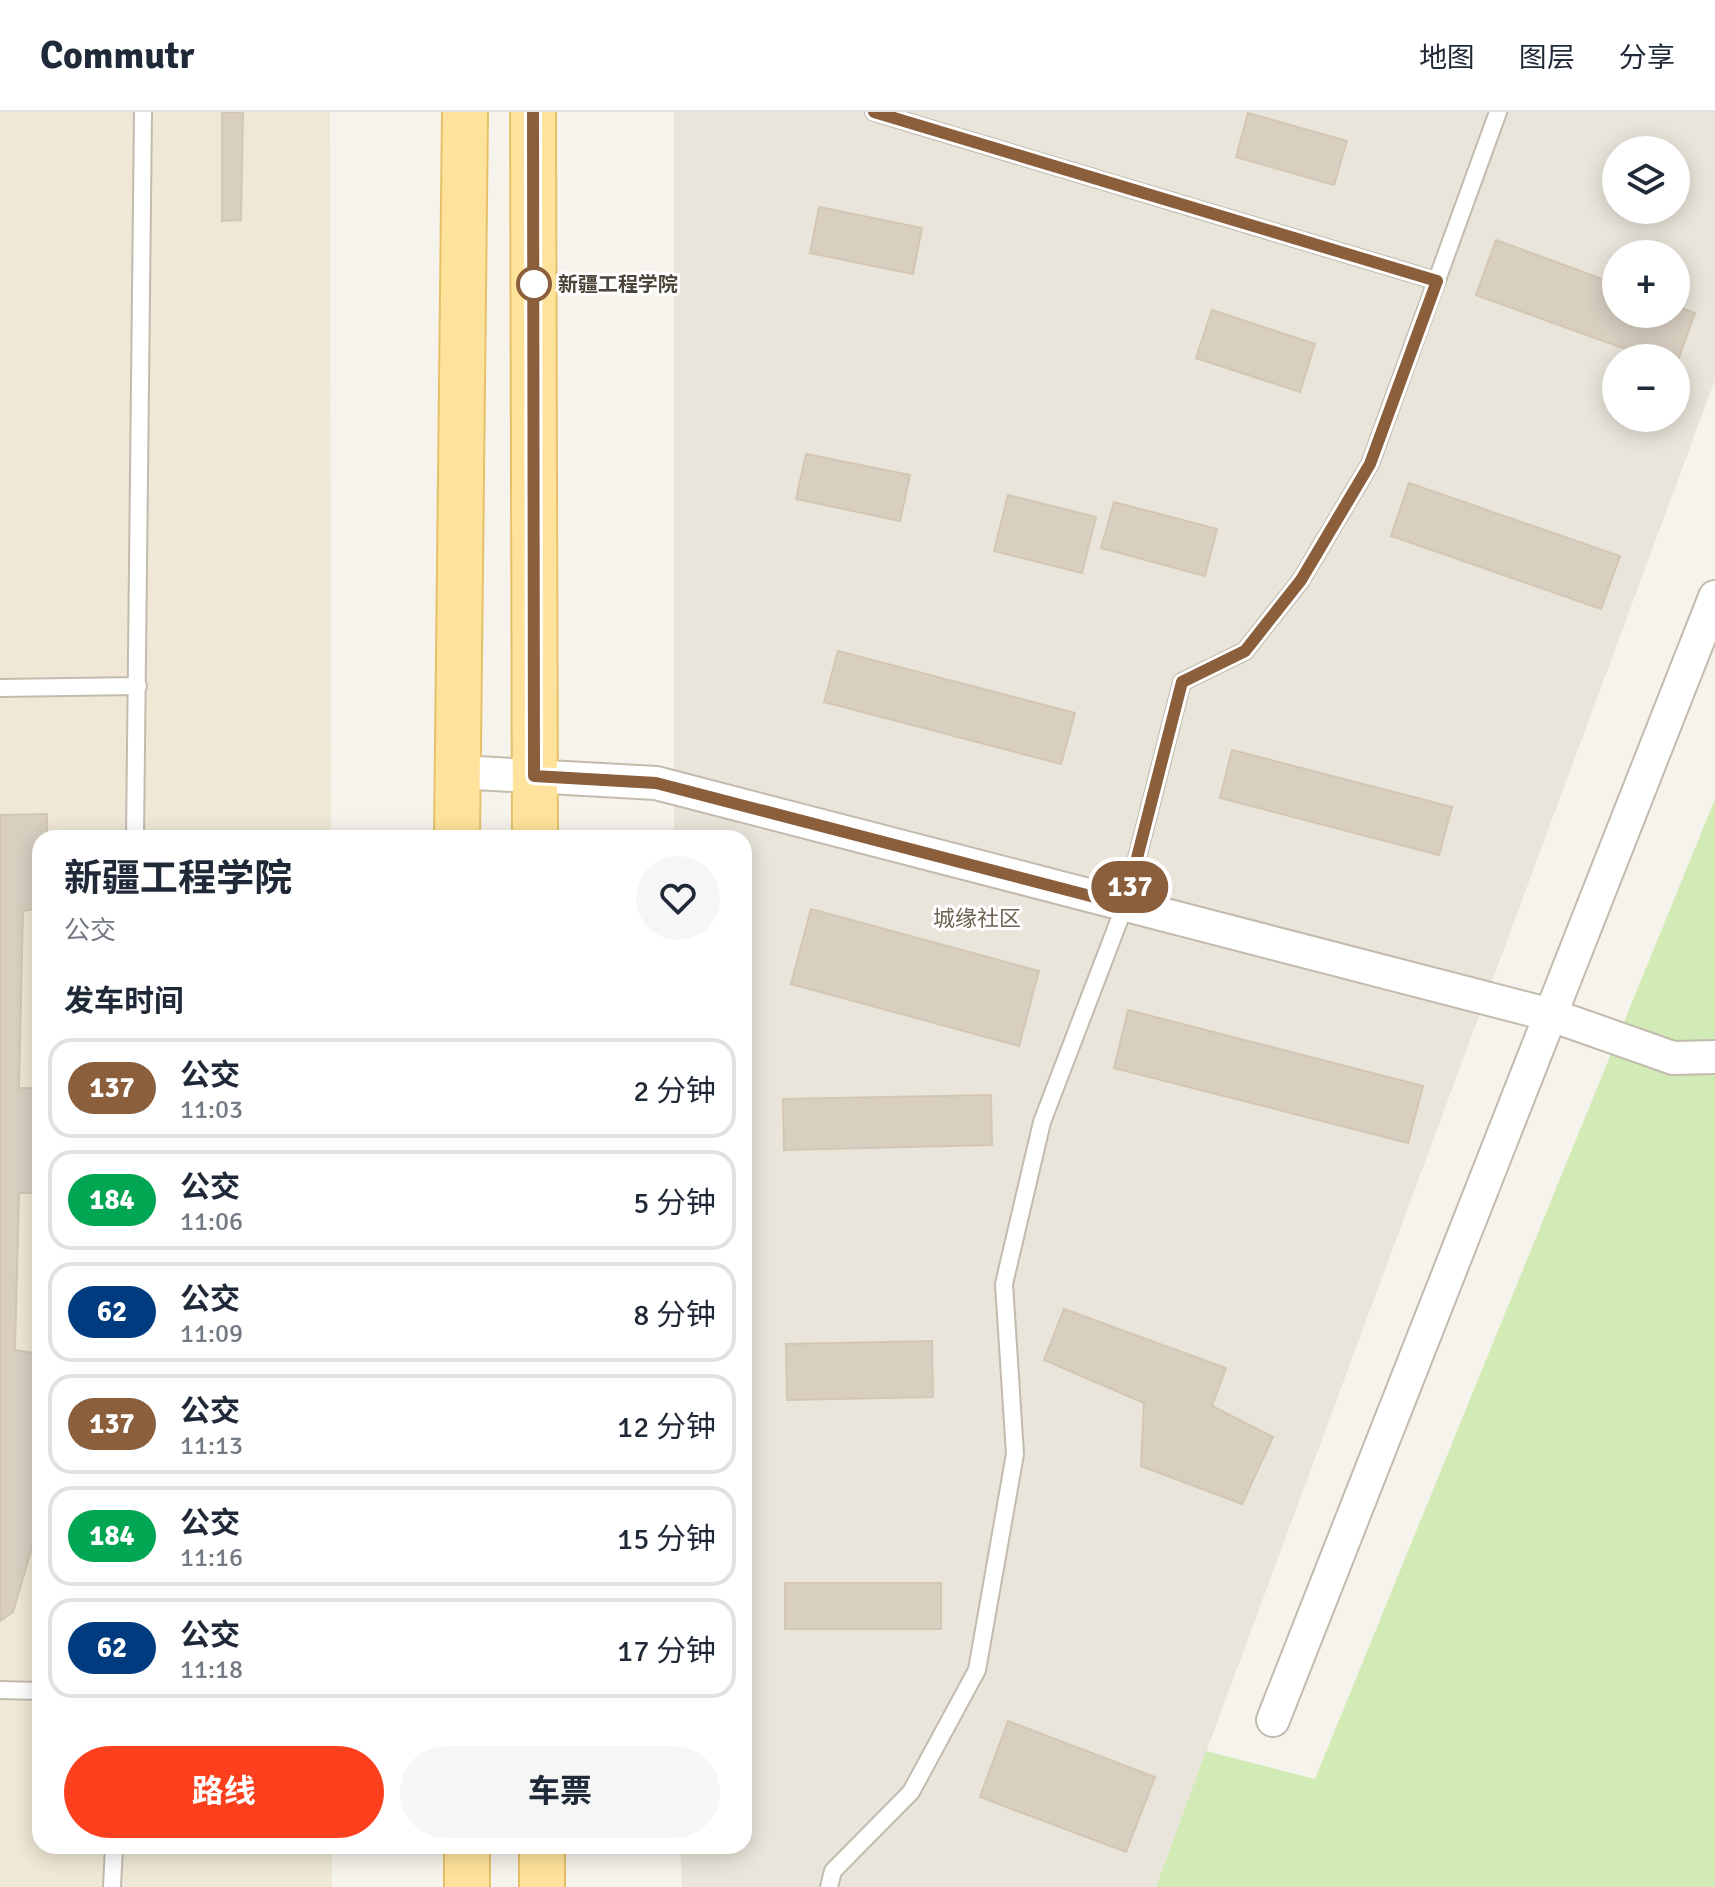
<!DOCTYPE html>
<html lang="zh">
<meta charset="utf-8">
<style>
body{margin:0;font-family:Signika,"Noto Sans SC",sans-serif;background:#f6f6f7;color:#1f2937;height:100vh;display:flex;flex-direction:column;font-size:30px;white-space:nowrap}
*{box-sizing:border-box;margin:0}
p{font-size:26px;color:#747a83}
.icon{flex:none;width:44px;height:44px;fill:none;stroke:currentColor;stroke-width:2;stroke-linecap:round;stroke-linejoin:round}
.map{position:relative;flex:1;overflow:hidden}
.details{position:absolute;left:32px;top:718px;width:720px;height:1024px;display:flex;flex-direction:column;background:#fff;border-radius:24px;box-shadow:0 4px 20px #0003}
.details>*{flex:none}
.badge{padding:0 16px;border-radius:26px;font-size:28px;line-height:52px}
.controls{position:absolute;left:1602px;top:24px;display:grid;gap:16px}
.controls a{display:grid;place-items:center;width:88px;height:88px;border-radius:50%;background:#fff;box-shadow:0 4px 20px #0003;font-size:40px}
.map>.badge{position:absolute;translate:-50% -50%;box-shadow:0 0 0 4px #fff}
h2{padding:0 32px;font-size:30px;line-height:72px}
.round{display:grid;place-items:center;flex:none;width:84px;height:84px;border-radius:42px;background:#f6f6f7}
.headline{display:flex;align-items:center;justify-content:space-between;height:136px;padding:0 32px}
h1{font-size:38px;font-weight:700;line-height:60px}
.primary-button{display:flex;gap:16px;margin-top:auto;padding:16px 32px}
.primary-button a{flex:1;height:92px;border-radius:48px;background:#fc3f1d;color:#fff;font-size:32px;font-weight:700;line-height:92px;text-align:center}
.primary-button a+a{background:#f6f6f7;color:#1f2937}
ul{padding:0;list-style:none}
li{display:flex;align-items:center;gap:24px;height:100px;margin:0 16px 12px;padding:0 16px;border:4px solid #e0e1e3;border-radius:24px}
li div{flex:1}
li b{display:block;font-size:30px}
li em{font-style:normal}
li .badge{min-width:88px;font-weight:700;text-align:center}
header{display:flex;align-items:center;gap:48px;box-sizing:border-box;height:112px;padding:0 40px;background:#fff;border-bottom:2px solid #e0e1e3}
header strong{font-size:38px}
nav{display:flex;gap:44px;margin-inline-start:auto;font-size:28px}
.map>svg:first-child{display:block}
.residential{fill:#eae5da;fill-rule:evenodd}
.education{fill:#efe8d6}
.green{fill:#d2eab5}
.building{fill:#d8cfc1;stroke:#d3c7b4;stroke-width:2}
.lines{fill:none;stroke-linecap:round;stroke-linejoin:round}
.service-casing{stroke:#c2bbae;stroke-width:20}
.minor-casing{stroke:#c2bbae;stroke-width:36}
.primary-casing{stroke:#e6c16a;stroke-width:48}
.service{stroke:#fff;stroke-width:16}
.minor{stroke:#fff;stroke-width:32}
.primary{stroke:#ffe39c;stroke-width:44}
.line-casing{stroke:#fff;stroke-width:18}
.line{stroke:#8b5e3c;stroke-width:12}
.stop-dot{fill:#fff;stroke:#8b5e3c;stroke-width:4}
.labels{text-anchor:middle;dominant-baseline:central;stroke-width:6;stroke-linejoin:round;paint-order:stroke}
.stop-label{font-size:20px;font-weight:bold;fill:#4b4439;stroke:#fff;text-anchor:start}
.neighbourhood-label{font-size:22px;fill:#6e6250;stroke:#fff}
</style>
<header>
<strong>Commutr</strong>
<nav><a>地图</a><a>图层</a><a>分享</a></nav>
</header>
<div class="map">
<svg width="1715" height="1775" viewBox="0 0 1715 1775">
<rect width="100%" height="100%" fill="#f6f3ec"/>
<path class="residential" d="M674,0H1715V268L1156,1775H682L680,1734H744V726H674ZM1616,38H1676V98H1616ZM1616,142H1676V202H1616ZM1616,246H1676V306H1616Z"/>
<path class="education" d="M0,0H330L331,726H40V1734H332V1775H0Z"/>
<path class="green" d="M1715,687V1775H1156L1206,1639L1315,1667Z"/>
<path class="building" d="M222,0H243L241,108L222,109Z
M1248,1L1347,29L1334,73L1236,45Z
M819,95L922,116L913,162L810,141Z
M1496,128L1616,172V202H1676V194L1695,201L1676,254V246H1650L1476,183Z
M1212,198L1315,232L1300,280L1196,246Z
M806,342L910,363L900,409L796,387Z
M1409,371L1620,444L1601,497L1391,424Z
M1008,383L1096,405L1082,461L994,439Z
M1114,390L1217,417L1205,464L1101,436Z
M838,539L1075,601L1061,652L824,590Z
M1232,638L1452,695L1439,743L1220,686Z
M47,702V726H40V796L23,799L19,976H40V1072L39,1081H19L15,1238L40,1242L39,1412L13,1500L0,1509V703Z
M811,797L1039,859L1019,934L791,872Z
M1128,898L1423,974L1408,1031L1114,956Z
M991,983L992,1033L784,1038L783,987Z
M1064,1197L1226,1256L1212,1294L1273,1325L1242,1392L1141,1354L1144,1291L1044,1248Z
M932,1229L933,1285L787,1288L786,1232Z
M785,1471H941V1517H785Z
M1008,1609L1155,1665L1126,1740L980,1685Z"/>
<g class="lines">
<defs>
<path id="service" d="M874,0L1437,169
M0,576L138,574
M135,726L143,0
M0,1578L40,1579
M112,1775L114,1734
M829,1775L833,1759L911,1680L977,1558L1015,1342L1004,1172L1042,1010L1125,793L1182,570L1245,539L1301,468L1370,352L1498,0"/>
<path id="minor" d="M458,660L656,671L1551,903L1673,946L1715,945
M1273,1608L1715,485"/>
<path id="primary" d="M533,0L535,726
M457,726L465,0
M467,1734V1775
M542,1734V1775"/>
</defs>
<use href="#service" class="service-casing"/>
<use href="#minor" class="minor-casing"/>
<use href="#primary" class="primary-casing"/>
<use href="#service" class="service"/>
<use href="#minor" class="minor"/>
<use href="#primary" class="primary"/>
</g>
<g class="lines">
<defs>
<path id="line" d="M533,0L534,664L656,671L1125,793L1182,570L1245,539L1301,468L1370,352L1437,169L874,0"/>
</defs>
<use href="#line" class="line-casing"/>
<use href="#line" class="line"/>
</g>
<circle class="stop-dot" cx="534" cy="172" r="16"/>
<g class="labels">
<g class="stop-label">
<text x="558" y="172">新疆工程学院</text>
</g>
<g class="neighbourhood-label">
<text x="977" y="806">城缘社区</text>
</g>
</g>
</svg>
<div class="controls">
<a><svg class="icon" aria-label="layers" viewBox="0 0 24 24"><path d="M12 4l9 5-9 5-9-5zM3 14l9 5 9-5"/></svg></a>
<a>+</a>
<a>−</a>
</div>
<b class="badge" style="left:1130px;top:775px;background:#8b5e3c;color:#fff">137</b>
<section class="details">
<div class="headline"><div><h1>新疆工程学院</h1><p>公交</p></div><a class="round"><svg class="icon" aria-label="heart" viewBox="0 0 24 24"><path d="M12 20l-8-8c-3-5 5-10 8-4 3-6 11-1 8 4z"/></svg></a></div>
<h2>发车时间</h2>
<ul>
<li><span class="badge" style="background:#8b5e3c;color:#fff">137</span><div><b>公交</b><p>11:03</p></div><em>2 分钟</em></li>
<li><span class="badge" style="background:#00a651;color:#fff">184</span><div><b>公交</b><p>11:06</p></div><em>5 分钟</em></li>
<li><span class="badge" style="background:#003b80;color:#fff">62</span><div><b>公交</b><p>11:09</p></div><em>8 分钟</em></li>
<li><span class="badge" style="background:#8b5e3c;color:#fff">137</span><div><b>公交</b><p>11:13</p></div><em>12 分钟</em></li>
<li><span class="badge" style="background:#00a651;color:#fff">184</span><div><b>公交</b><p>11:16</p></div><em>15 分钟</em></li>
<li><span class="badge" style="background:#003b80;color:#fff">62</span><div><b>公交</b><p>11:18</p></div><em>17 分钟</em></li>
</ul>
<div class="primary-button"><a>路线</a><a>车票</a></div>
</section>
</div>
